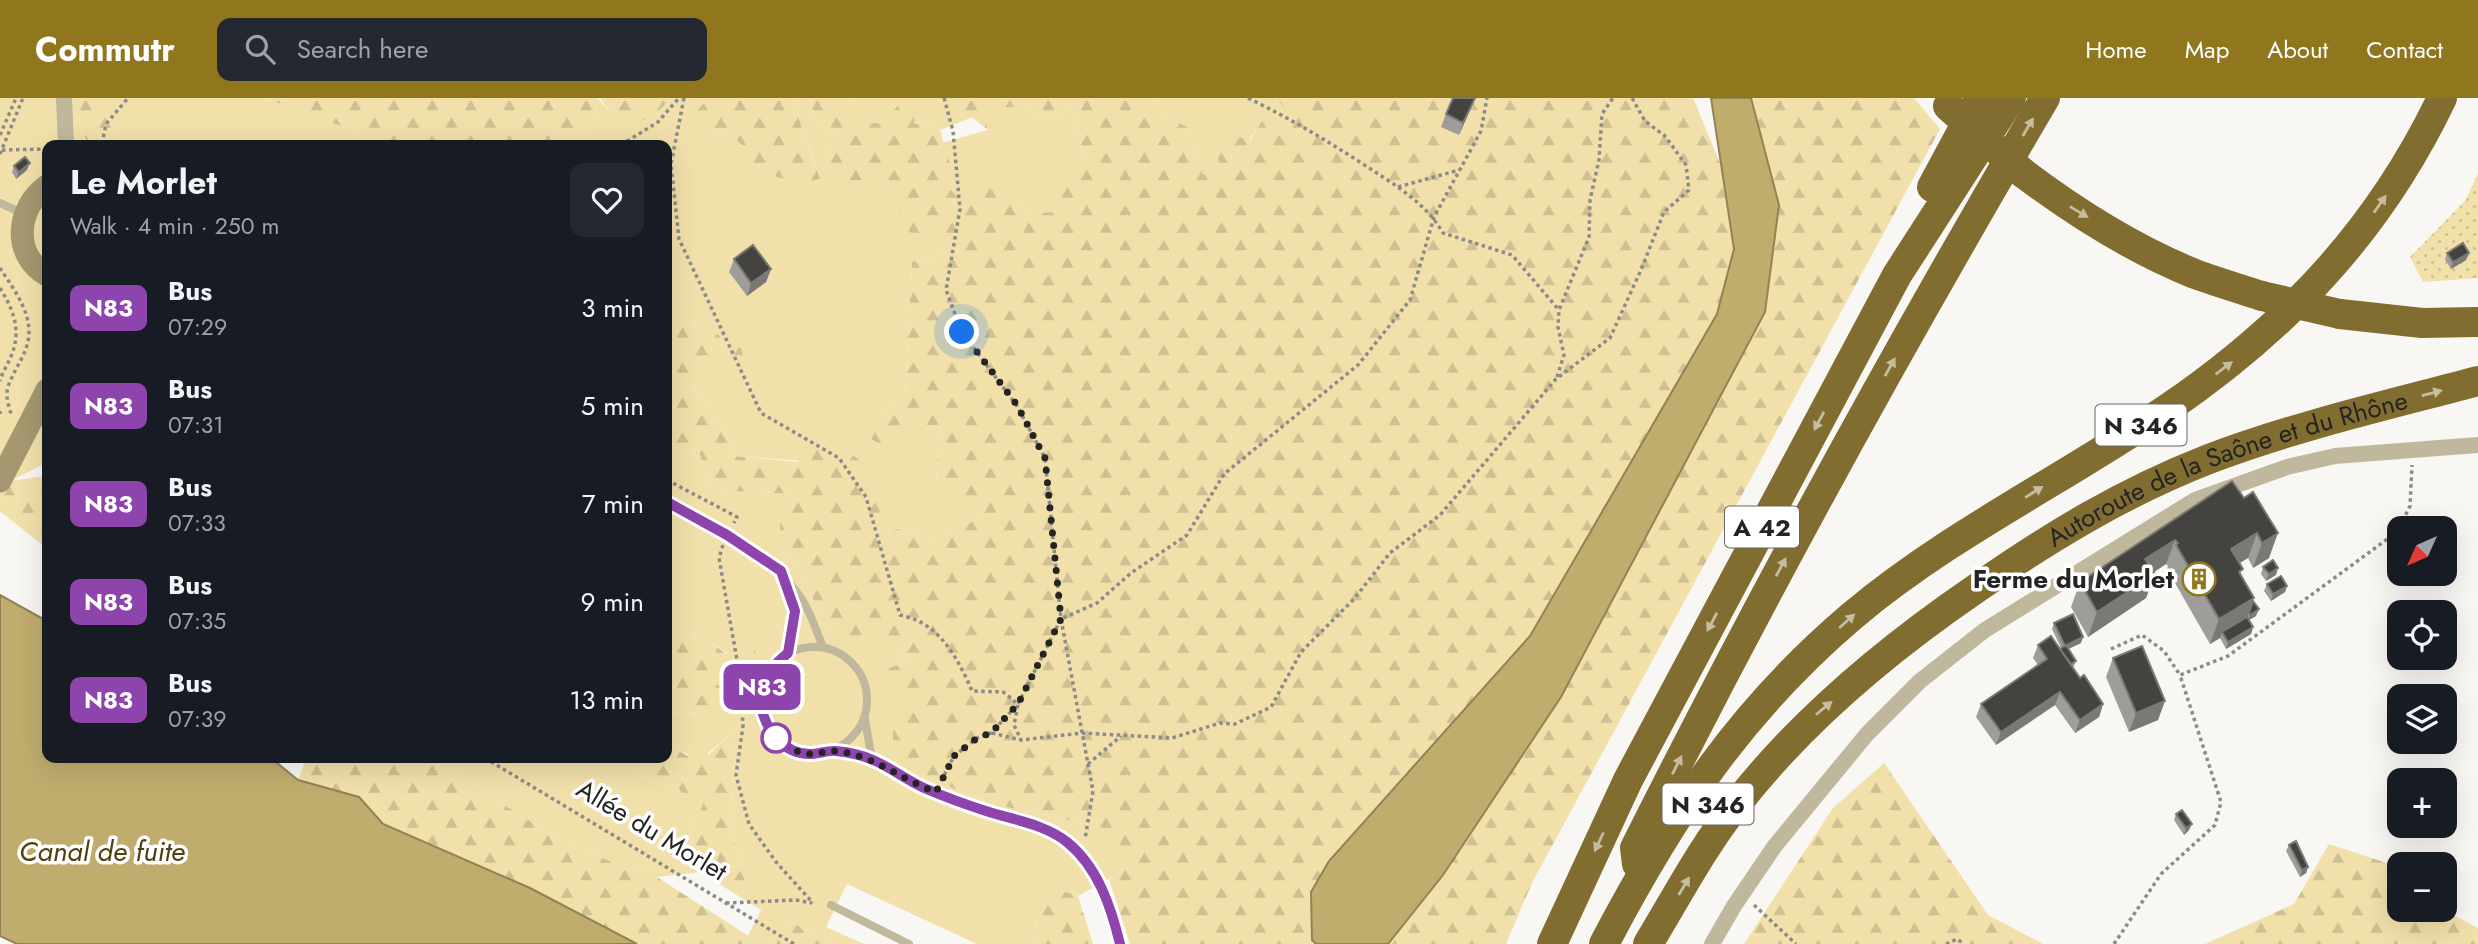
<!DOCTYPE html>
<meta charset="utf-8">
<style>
body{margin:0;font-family:Jost,sans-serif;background:#242831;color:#f1f3f6;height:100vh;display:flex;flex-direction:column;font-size:26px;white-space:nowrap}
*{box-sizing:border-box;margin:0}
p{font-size:23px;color:#9ea1a6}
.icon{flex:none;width:38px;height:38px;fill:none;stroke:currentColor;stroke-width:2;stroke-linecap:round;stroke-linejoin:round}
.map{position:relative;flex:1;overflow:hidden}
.details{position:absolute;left:42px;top:42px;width:630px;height:623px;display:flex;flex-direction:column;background:#171b24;border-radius:14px;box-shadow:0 7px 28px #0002}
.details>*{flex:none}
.badge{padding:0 14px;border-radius:10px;font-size:24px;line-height:46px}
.needle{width:46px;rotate:225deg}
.tools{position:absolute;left:2387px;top:418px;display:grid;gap:14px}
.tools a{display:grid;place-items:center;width:70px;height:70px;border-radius:14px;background:#171b24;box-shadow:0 7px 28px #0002;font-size:35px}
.you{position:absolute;width:35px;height:35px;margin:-18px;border:5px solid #fff;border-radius:50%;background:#1a73e8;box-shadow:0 0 0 10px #1a73e833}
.map>.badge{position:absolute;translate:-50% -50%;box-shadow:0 0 0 4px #fff}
.round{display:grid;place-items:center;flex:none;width:74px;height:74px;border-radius:14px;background:#242831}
.summary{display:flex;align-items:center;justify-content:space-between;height:119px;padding:0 28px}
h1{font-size:33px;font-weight:700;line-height:52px}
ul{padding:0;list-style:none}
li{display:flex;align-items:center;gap:21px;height:98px;padding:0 28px}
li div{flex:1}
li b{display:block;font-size:26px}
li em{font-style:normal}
li .badge{min-width:77px;font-weight:700;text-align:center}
header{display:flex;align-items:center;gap:42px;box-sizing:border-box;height:98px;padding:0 35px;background:#90771d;color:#fff}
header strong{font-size:33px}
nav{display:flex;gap:38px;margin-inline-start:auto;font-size:24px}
.search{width:490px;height:63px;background:#242831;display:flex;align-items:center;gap:18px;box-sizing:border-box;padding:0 24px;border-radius:14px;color:#9ea1a6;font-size:26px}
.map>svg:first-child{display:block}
.grass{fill:#f1e0aa}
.forest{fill:url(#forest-firs)}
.garden{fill:url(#garden-dots)}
.water{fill:#c0ac6d;stroke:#918356;stroke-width:2}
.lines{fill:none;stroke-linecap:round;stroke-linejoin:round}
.path{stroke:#8c8b88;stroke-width:3.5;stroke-dasharray:3.5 3.5;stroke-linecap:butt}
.lane{stroke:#c0b89d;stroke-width:8}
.street{stroke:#c0b89d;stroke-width:16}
.secondary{stroke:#a59870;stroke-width:23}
.highway{stroke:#806d2f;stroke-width:30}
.highway-bridge{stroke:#806d2f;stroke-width:30}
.wall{fill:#9e9d9a}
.shaded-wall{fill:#7a7976}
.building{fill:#444340;stroke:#7a7976;stroke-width:2}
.oneway{fill:#c6bda1}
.line-casing{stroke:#fff;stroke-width:16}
.line{stroke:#8e44ad;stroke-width:10}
.walk{stroke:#242422;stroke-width:7;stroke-dasharray:0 12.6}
.stop-dot{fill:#fff;stroke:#8e44ad;stroke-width:3.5}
.labels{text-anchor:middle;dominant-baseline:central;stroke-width:7;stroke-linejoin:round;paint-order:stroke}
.shield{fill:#fff;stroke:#666664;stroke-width:2}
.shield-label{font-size:24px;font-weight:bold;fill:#242422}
.street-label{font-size:26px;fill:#242422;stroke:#fff}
.poi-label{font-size:26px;font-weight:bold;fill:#242422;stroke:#fff;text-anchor:end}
.water-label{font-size:28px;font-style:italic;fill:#4f410f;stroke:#fff}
</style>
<header>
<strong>Commutr</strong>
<div class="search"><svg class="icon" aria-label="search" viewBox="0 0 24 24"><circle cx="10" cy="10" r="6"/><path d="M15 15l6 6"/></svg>Search here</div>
<nav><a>Home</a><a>Map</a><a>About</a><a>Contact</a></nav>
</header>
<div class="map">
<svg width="2478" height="846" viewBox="0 0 2478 846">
<defs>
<pattern id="forest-firs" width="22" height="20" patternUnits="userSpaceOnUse" patternTransform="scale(1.75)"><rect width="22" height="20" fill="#f1e0aa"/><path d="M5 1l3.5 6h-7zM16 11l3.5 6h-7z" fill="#cec092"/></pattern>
<pattern id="garden-dots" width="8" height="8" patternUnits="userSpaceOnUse" patternTransform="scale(1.75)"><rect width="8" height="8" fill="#f1e0aa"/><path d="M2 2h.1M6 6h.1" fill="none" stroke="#cec092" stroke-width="1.8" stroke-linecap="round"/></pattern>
</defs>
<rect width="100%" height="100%" fill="#f9f7f3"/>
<path class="grass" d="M0,0H76V17L88,47H47V364L11,383L0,406Z
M125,0H264L381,42L377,47H124L108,21Z
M598,0L612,17L628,12L651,21L671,0H694L705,4L694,17L713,33L726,32L748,53L820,79L801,28L795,0H809L818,29L841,34L839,46L827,49L829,61L871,81L900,108V125L948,138L945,156L912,164L905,299L880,316L914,327H939L936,390L983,396V419L931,442L904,430L886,433L890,397L873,396L867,368L734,358L725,334L693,286L724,245L712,229L670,223L667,208V169L671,164L667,159V47L551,46L558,35L590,31Z
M846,0H953V4L973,19L940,32L929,22C903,30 871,26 843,27L849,3Z
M1154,0H1277L1286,12L1263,21L1249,42L1211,45L1221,65L1203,77L1189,30L1160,15Z
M982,9H1021L1049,21L1072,9L1084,60L1064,70L1056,114L1032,115L1015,101L955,98L941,80L950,66L942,45L988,32Z
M698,351L712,392L796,396L781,450L806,482L820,521L833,539H889L906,565L879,574L920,591L910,673L993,706L1098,729L1137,765L1078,798L1057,791L1037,821L1032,846H977L847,786L826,829L864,846H833L789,823L769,846H761L748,838L761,812L738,769L731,704L736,632C704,655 708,670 667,646V614L699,616L710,584L744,568L707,541L667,528V363L680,354Z
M430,660H639L640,679L673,682L705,697C703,713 699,711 693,723C686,738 696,759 700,774L657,779L649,767L630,773L541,730Z"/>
<path class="forest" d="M76,0H125L108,21L124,47H88L76,17Z
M264,0H598L590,31L558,35L551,45L559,47H377L380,42Z
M600,0H671L651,21L638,22L629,12L625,19L612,17Z
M694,0H795L801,28L820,80L809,86L768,77V69L749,64L748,53L726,32L713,33L693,17L705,4Z
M809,0H846L849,3L844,27L880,25L902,4L916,8L914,26L929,22L940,32L950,66L941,80L955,97L983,88L1015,101L1032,115L1055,114L1064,69L1084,60L1072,9L1049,21L1021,9H982L988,32L953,4V0H1154L1160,15L1189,30L1203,77L1220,65L1211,45L1230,37L1250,42L1263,21L1285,12L1277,0H1693L1720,65L1734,151L1717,216L1530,538L1329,763L1311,794L1312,842L1316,846H1130L1109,781L1136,765L1098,729L993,706L910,673L895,662L891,617L918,591L882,597L879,574L906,564L889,540L833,539L820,521L806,482L781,450L780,423L796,396L712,392L698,351L680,354L667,363V208L670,223L713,229L724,245L741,250L744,262L734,266L715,256L711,274L693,286L725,334L734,358L798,364L807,347L846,352L867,368L873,395L890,397L903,405L887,433L904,430L931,442L983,419V397L964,412L936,390L939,327H914L891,352L871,341L880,316L905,299L912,164L945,156L948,138L912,136L900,125L899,108L871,81L845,84L829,61L827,48L839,46L841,34L818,29Z
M1751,0H1914L1940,31L1532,785L1506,846H1388L1443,777L1779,107Z
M44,378L47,381V451L0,413V406L11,383Z
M667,528L707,541L726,556L754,550L759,565L744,568L711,584L730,592L732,609L699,616L667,614Z
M736,631L731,704L738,769L761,812L700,774C696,759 686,738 693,723C699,711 703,712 705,697L684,698L673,682L640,679L639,660H667V646L688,658L699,650L709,656Z
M306,660H430L541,730L630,773L649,767L657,779L761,846H637L530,790L383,726L359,699L298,682Z
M1884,665L1988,817L2043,846H1744L1833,710Z
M2329,746L2399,769V812H2444L2478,830V846H2205L2294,806Z
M1057,791L1078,798L1093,846H1032L1037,821Z
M789,823L833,846H769Z"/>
<path class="garden" d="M2478,75V180L2423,184L2410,159L2465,103Z"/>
<path class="water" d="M1711,0H1751L1779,107L1765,214L1561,599L1443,777L1388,846H1316L1312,842L1311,794L1329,763L1530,538L1717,216L1734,151Z
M0,497L47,523V660H271L298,682L359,699L383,726L530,790L637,846H17L0,838Z"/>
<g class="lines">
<path class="path" d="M684,0L671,66L679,141L761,315L839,360L866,399L900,517C907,519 916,521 922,525C946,538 962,569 972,593L1003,594L1018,606L1014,627L1021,642L1082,635L1172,640L1220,625L1235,626L1271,609L1301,554L1354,501L1390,455L1440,417L1556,281L1610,240L1641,172L1664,114L1689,92L1686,67L1665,38L1645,23L1632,0
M944,0L953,33L960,111L946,192L962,234L1017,308L1045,360L1061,521L1093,693L1085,741
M1248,0C1291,21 1326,42 1366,68C1395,87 1426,105 1443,135L1512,157L1559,212
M0,37L16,0
M102,46L106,26L128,0
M621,47L658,24L679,0
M2,52L47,51
M0,56L23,0
M1398,89L1459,72
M0,170C12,189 29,210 29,234C29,255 14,270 8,289C5,298 9,308 11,316
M0,190C12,209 21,230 13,253C10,263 3,272 0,283
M1557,279L1564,257L1558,229L1559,212L1589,139L1590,102L1599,62L1602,16L1613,0
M0,313V316
M46,342L47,357
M667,382L737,419L734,425
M723,447L719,460L740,579L743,628L736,677L749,726L776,764L813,805
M2111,551L2142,537L2164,553L2180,577
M992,635L1021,642
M485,660L794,846
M1088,666L1121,638
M941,683L954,658L977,640L991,635L1018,606L1061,521L1097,505L1131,475L1187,437L1224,376L1358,267L1410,202L1434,119L1481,33L1487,0
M726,805L796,802L812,805
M1754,807L1796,846
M1946,846L1957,841L1964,846
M2114,846L2161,776L2215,727L2221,704L2180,577L2228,558L2397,434L2410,408L2412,367"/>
<path class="lane" d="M0,105L24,116
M667,404C714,430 771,454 801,500C811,514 816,533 823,549
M783,479L795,513L788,555
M761 602a53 53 0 1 1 106 0a53 53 0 1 1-106 0Z
M865,621L872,662
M834,652L872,662L923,689L979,711L1048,732L1066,743L1082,757L1095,777L1113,818L1120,846
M831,807L909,846"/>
<path class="street" d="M64,0L66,47
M1712,846L1734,808L1774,749L1867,636L1920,583L1985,532L2195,402L2287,369L2335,358L2478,347"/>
<path class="secondary" d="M47,88C16,110 12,157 47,177
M0,383L47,292"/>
<g class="highway">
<path d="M2023,75C2076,115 2133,151 2195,176C2217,184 2240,191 2262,198"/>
<path d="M1932,89L1980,0"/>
<path d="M2340,216L2422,225L2478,224"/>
<path d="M1637,766L1635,750C1763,495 1900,246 2045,0"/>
<path d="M1552,846L1628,682L1897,177L2011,0"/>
<path d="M1604,846C1671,718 1740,613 1852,518C1948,437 2063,382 2167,311C2287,229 2379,132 2442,0"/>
<path id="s1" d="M1648,846C1676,800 1702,750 1736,707C1802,622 1885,553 1974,492C2048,440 2124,394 2209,361C2296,328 2388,307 2478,283"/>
</g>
<path class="highway-bridge" d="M1948,8L2023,75
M2262,198L2340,216"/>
</g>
<path class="wall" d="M1475,0L1459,37L1441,29L1446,16Z
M14,68L27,72L16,81L12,74Z
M2447,155H2469L2466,162L2451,171L2445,161Z
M734,161L771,171L766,184L747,198L729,174Z
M2244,400L2269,460L2253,470L2248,460L2239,465L2241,478L2253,503L2256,518L2249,522L2253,529L2251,536L2226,551L2220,540L2210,546L2167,471L2168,468L2166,466L2154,474L2146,500L2088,539L2071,509L2080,484Z
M2263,469L2276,477L2266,483L2261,476Z
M2267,486L2287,488L2285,494L2271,503L2264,493Z
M2054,525L2081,545L2068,551L2076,563L2073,570L2080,580L2103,606L2099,619L2075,635L2055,607L1996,647L1976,619L1981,606L2038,567L2033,560L2038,547L2061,550L2052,531Z
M2113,560L2158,622L2129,634L2106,579Z
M2176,716L2189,732L2184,737L2174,722Z
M2289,747L2308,769L2306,775L2300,779L2286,753Z"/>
<path class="shaded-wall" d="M1475,0L1471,10L1459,37L1463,25Z
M30,65L27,72L16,81L19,74Z
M2469,155L2466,162L2451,171L2453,164Z
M771,171L766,184L747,198L751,185Z
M2257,435L2248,460L2222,476L2231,451Z
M2278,435L2269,460L2253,470L2262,445Z
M2175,442L2166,466L2136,486L2145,461Z
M2278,470L2276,477L2266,483L2269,476Z
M2155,476L2146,500L2088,539L2097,514Z
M2287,488L2285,494L2271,503L2273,496Z
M2254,500L2245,525L2222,534L2220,540L2210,546L2219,521Z
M2259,511L2256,518L2247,523L2250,517Z
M2253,529L2251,536L2226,551L2228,544Z
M2083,539L2081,545L2062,554L2065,548Z
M2060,594L2055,607L1996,647L2001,634Z
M2165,603L2158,622L2129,634L2136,615Z
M2103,606L2099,619L2075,635L2080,622Z
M2192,726L2189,732L2184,737L2186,730Z
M2308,769L2306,775L2300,779L2302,772Z"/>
<path class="building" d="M1453,0H1475L1463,25L1446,16Z
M25,59L30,65L19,74L14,68Z
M2463,145L2469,155L2453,164L2447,155Z
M753,147L771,171L751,185L734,161Z
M2232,383L2244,400L2253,394L2278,435L2262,445L2257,435L2231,451L2243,471L2239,474L2254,500L2219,521L2176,447L2178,445L2175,442L2145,461L2155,476L2097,514L2080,484Z
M2273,462L2278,470L2269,476L2263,469Z
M2281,478L2287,488L2273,496L2267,486Z
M2253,503L2259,511L2250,517L2249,515Z
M2073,516L2083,539L2065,548L2054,525Z
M2247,519L2253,529L2228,544L2222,534Z
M2051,538L2080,580L2084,577L2103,606L2080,622L2060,594L2001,634L1981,606L2047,561L2038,547Z
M2066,547L2076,563L2071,566L2060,551Z
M2142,548L2165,603L2136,615L2113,560Z
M2182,712L2192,726L2186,730L2176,716Z
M2296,743L2308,769L2302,772L2289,747Z"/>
<defs><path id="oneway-solid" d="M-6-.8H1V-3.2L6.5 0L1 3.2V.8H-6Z" transform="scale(1.75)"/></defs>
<g class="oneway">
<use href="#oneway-solid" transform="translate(2028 29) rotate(-60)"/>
<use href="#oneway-solid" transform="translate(2380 106) rotate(-55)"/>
<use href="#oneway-solid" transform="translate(2079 114) rotate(31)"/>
<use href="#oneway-solid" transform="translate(1890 269) rotate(-61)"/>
<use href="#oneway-solid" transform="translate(2224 270) rotate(-37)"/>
<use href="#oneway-solid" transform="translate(2432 295) rotate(-15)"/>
<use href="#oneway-solid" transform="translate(1819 323) rotate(118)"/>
<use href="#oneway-solid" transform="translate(2034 394) rotate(-32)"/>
<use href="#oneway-solid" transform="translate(1781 469) rotate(-62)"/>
<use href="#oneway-solid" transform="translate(1847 523) rotate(-42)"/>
<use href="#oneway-solid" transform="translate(1712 524) rotate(118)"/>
<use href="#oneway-solid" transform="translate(1824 610) rotate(-40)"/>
<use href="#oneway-solid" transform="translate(1677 667) rotate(-63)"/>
<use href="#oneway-solid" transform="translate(1599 744) rotate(115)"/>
<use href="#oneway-solid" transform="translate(1684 788) rotate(-59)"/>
</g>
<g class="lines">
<defs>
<path id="line" d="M667,404L727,437L781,473L795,513L788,555C772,568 756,585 761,608C766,632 783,656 810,656C819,656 828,652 836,653C847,654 862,657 873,662C890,669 906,682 924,690C945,699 967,707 989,714C1015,722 1046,727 1067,744C1098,769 1111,809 1120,846"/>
</defs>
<use href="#line" class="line-casing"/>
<use href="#line" class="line"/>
<path class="walk" d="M776,640C782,645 796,655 808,656C817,657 826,652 835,653C872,656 902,682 936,694L954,658L977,640L991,635L1018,606L1061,521L1045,360L1017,307L962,234"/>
</g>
<defs>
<symbol id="building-ring" viewBox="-11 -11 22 22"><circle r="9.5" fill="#fff" stroke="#90771d" stroke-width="1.5"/><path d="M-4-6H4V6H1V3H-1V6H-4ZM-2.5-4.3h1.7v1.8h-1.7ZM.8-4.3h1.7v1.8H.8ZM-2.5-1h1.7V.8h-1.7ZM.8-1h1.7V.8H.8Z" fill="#90771d"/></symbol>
</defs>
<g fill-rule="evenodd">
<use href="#building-ring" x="2180" y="462" width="38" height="38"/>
</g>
<circle class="stop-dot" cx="776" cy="640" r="14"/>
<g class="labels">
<g class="shield">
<rect x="2095.5" y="306.5" width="91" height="41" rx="5"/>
<rect x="1725" y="408.5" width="74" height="41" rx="5"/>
<rect x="1662.5" y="685.5" width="91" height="41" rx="5"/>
</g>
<g class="shield-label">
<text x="2141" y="327">N 346</text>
<text x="1762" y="429">A 42</text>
<text x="1708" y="706">N 346</text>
</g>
<g class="street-label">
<text stroke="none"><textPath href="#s1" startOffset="770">Autoroute de la Saône et du Rhône</textPath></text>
<text transform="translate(652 732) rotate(31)">Allée du Morlet</text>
</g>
<g class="poi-label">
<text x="2174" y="481">Ferme du Morlet</text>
</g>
<g class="water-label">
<text x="102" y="753">Canal de fuite</text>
</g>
</g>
</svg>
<div class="tools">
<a><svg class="needle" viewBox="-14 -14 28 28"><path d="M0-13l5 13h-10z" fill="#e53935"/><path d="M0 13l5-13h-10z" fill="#9ea1a6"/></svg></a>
<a><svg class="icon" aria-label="locate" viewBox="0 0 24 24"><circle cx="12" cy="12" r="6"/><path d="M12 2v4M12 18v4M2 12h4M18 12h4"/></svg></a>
<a><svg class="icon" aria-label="layers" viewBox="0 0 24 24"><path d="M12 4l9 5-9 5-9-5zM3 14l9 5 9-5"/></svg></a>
<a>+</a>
<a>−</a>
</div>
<div class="you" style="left:962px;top:234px"></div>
<b class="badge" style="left:762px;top:589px;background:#8e44ad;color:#fff">N83</b>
<section class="details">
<div class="summary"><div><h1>Le Morlet</h1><p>Walk · 4 min · 250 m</p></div><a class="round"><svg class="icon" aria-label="heart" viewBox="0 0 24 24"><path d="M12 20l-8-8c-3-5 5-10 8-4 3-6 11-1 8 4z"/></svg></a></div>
<ul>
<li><span class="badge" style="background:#8e44ad;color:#fff">N83</span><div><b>Bus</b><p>07:29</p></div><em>3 min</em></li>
<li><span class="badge" style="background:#8e44ad;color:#fff">N83</span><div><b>Bus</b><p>07:31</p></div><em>5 min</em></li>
<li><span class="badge" style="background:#8e44ad;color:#fff">N83</span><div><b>Bus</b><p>07:33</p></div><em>7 min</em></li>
<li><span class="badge" style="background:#8e44ad;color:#fff">N83</span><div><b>Bus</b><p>07:35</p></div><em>9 min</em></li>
<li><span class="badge" style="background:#8e44ad;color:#fff">N83</span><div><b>Bus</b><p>07:39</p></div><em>13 min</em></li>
</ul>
</section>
</div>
